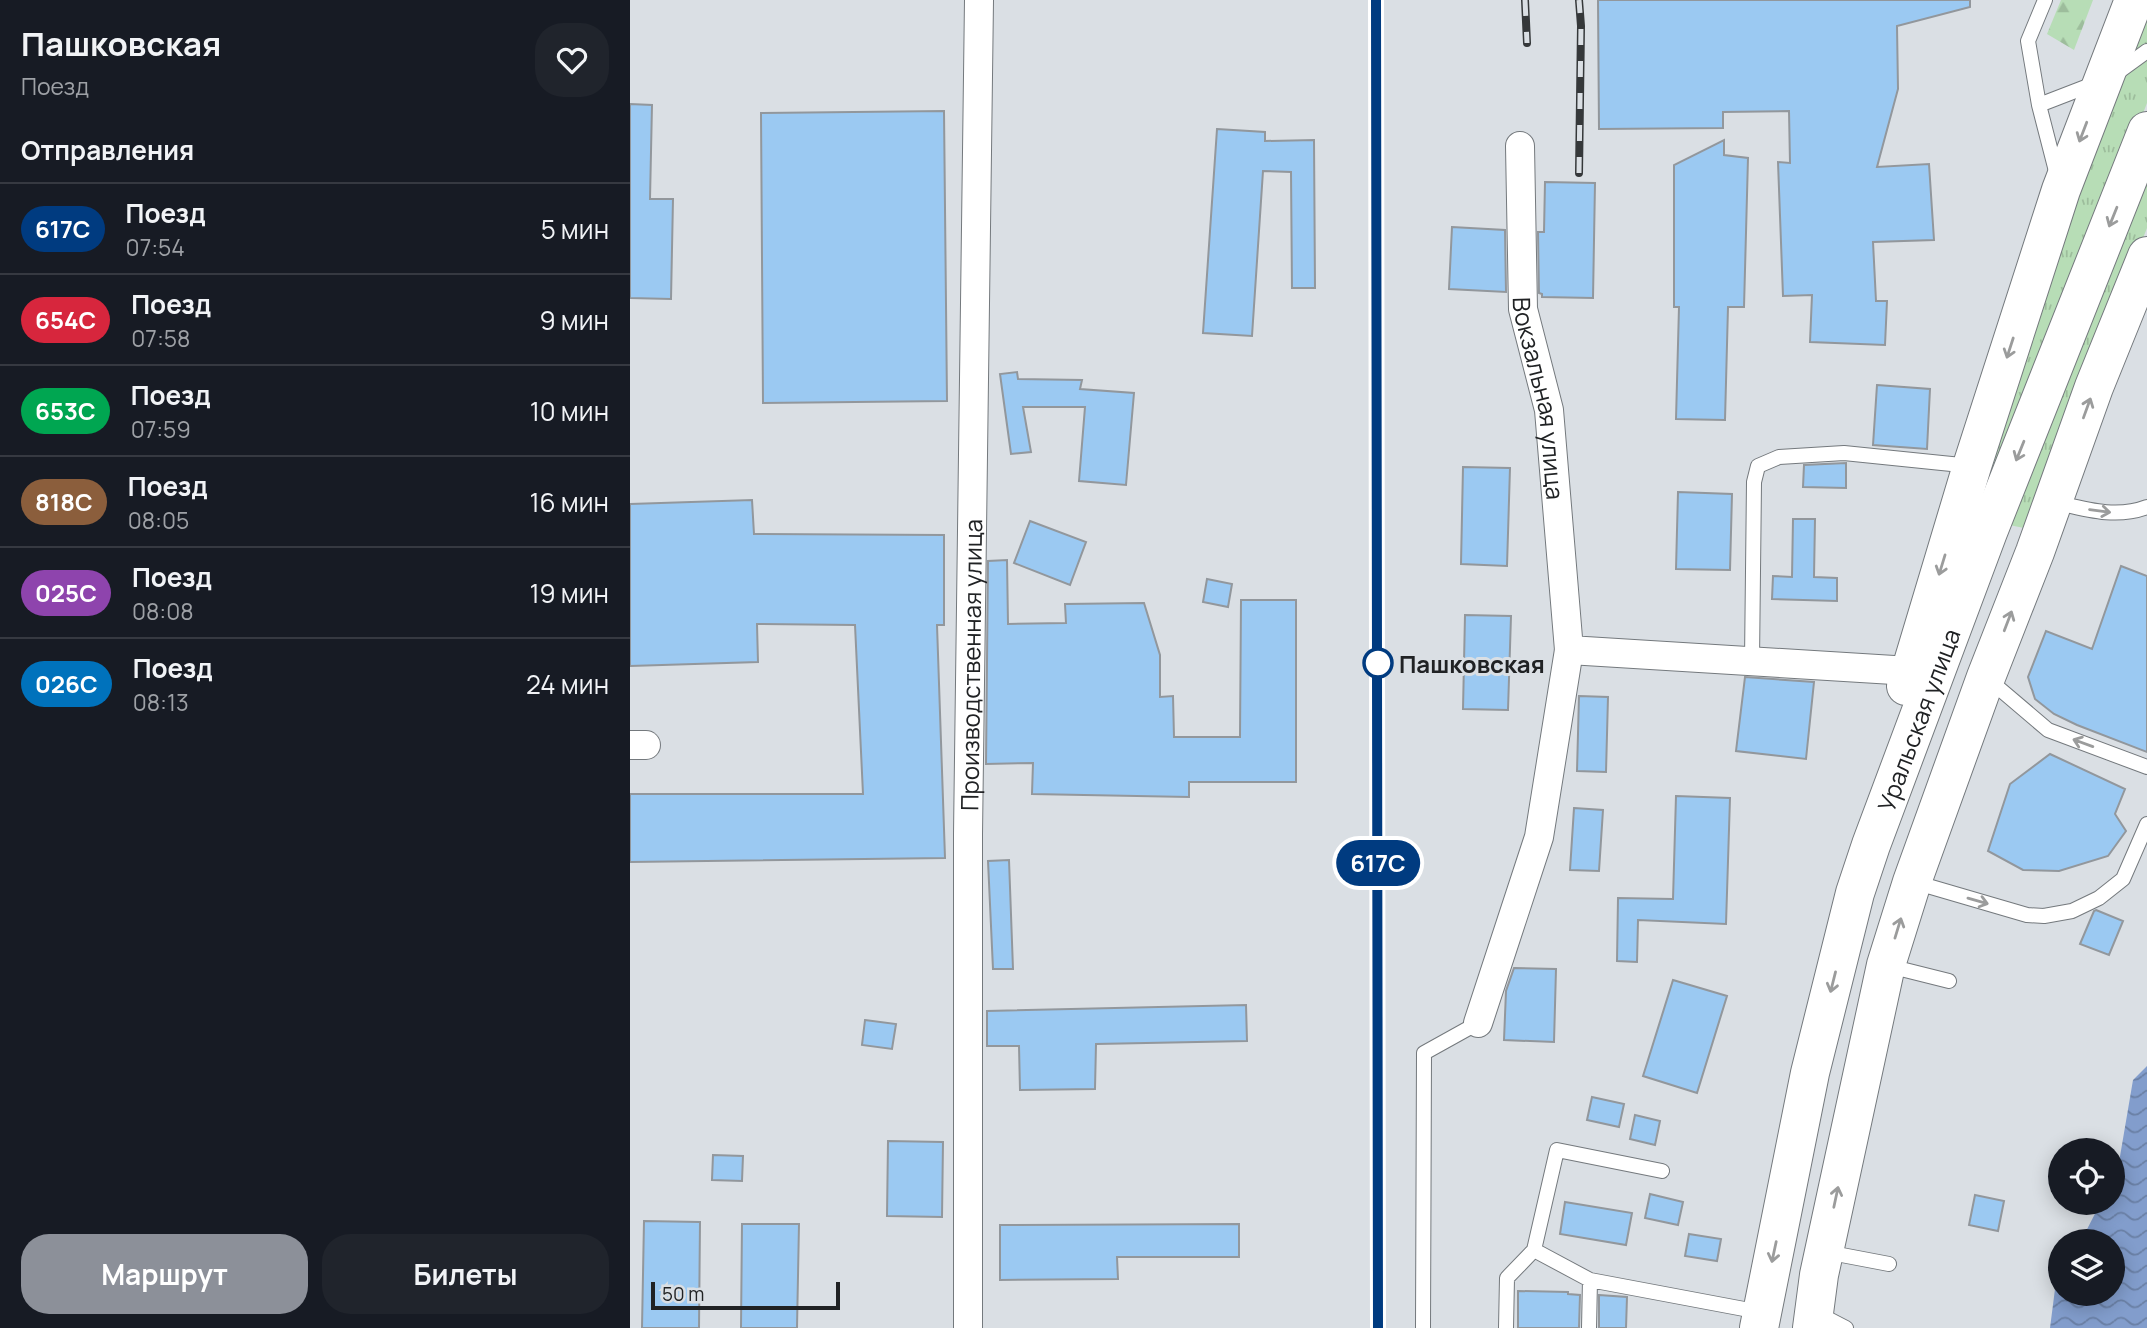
<!DOCTYPE html>
<html lang="ru">
<meta charset="utf-8">
<style>
body{margin:0;font-family:Manrope,sans-serif;background:#20242c;color:#f1f3f6;height:100vh;display:flex;flex-direction:column;font-size:26px;white-space:nowrap}
*{box-sizing:border-box;margin:0}
p{font-size:23px;color:#9ea1a6}
.icon{flex:none;width:38px;height:38px;fill:none;stroke:currentColor;stroke-width:2;stroke-linecap:round;stroke-linejoin:round}
.map{position:relative;flex:1;overflow:hidden}
.panel{display:flex;flex-direction:column;background:#171b24;width:630px}
.panel>*{flex:none}
.badge{padding:0 14px;border-radius:23px;font-size:24px;line-height:46px}
.controls{position:absolute;left:1418px;top:1138px;display:grid;gap:14px}
.controls a{display:grid;place-items:center;width:77px;height:77px;border-radius:50%;background:#171b24;box-shadow:0 4px 18px #0003;font-size:35px}
.scale{position:absolute;left:21px;bottom:18px;width:189px;box-sizing:border-box;padding-left:7px;border:4px solid #202224;border-top:0;font-size:19px;line-height:24px;white-space:nowrap;color:#202224;-webkit-text-stroke:5px #dadfe4;paint-order:stroke}
.map>.badge{position:absolute;translate:-50% -50%;box-shadow:0 0 0 4px #fff}
h2{padding:0 21px;font-size:26px;line-height:63px}
.round{display:grid;place-items:center;flex:none;width:74px;height:74px;border-radius:28px;background:#20242c}
.summary{display:flex;align-items:center;justify-content:space-between;height:119px;padding:0 21px}
h1{font-size:33px;font-weight:700;line-height:52px}
.action{display:flex;gap:14px;margin-top:auto;padding:14px 21px}
.action a{flex:1;height:80px;border-radius:28px;background:#8c9099;color:#fff;font-size:28px;font-weight:700;line-height:80px;text-align:center}
.action a+a{background:#20242c;color:#f1f3f6}
ul{padding:0;list-style:none}
li{display:flex;align-items:center;gap:21px;height:91px;padding:0 21px;border-top:2px solid #363941}
li div{flex:1}
li b{display:block;font-size:26px}
li em{font-style:normal}
li .badge{min-width:77px;font-weight:700;text-align:center}
main{display:flex;flex:1;min-height:0}
.map>svg:first-child{display:block}
.grass{fill:url(#grass-tufts)}
.forest{fill:url(#forest-firs)}
.water{fill:url(#water-waves)}
.building{fill:#9bc9f2;stroke:#92979c;stroke-width:2}
.lines{fill:none;stroke-linecap:round;stroke-linejoin:round}
.lane-casing{stroke:#74797d;stroke-width:16}
.street-casing{stroke:#74797d;stroke-width:30}
.secondary-casing{stroke:#74797d;stroke-width:40}
.lane{stroke:#fff;stroke-width:14}
.street{stroke:#fff;stroke-width:28}
.secondary{stroke:#fff;stroke-width:38}
.rail-casing{stroke:#35383a;stroke-width:8}
.rail{stroke:#dadfe4;stroke-width:5;stroke-dasharray:16;stroke-linecap:butt}
.oneway{stroke:#9b9c9c}
.line-casing{stroke:#fff;stroke-width:16}
.line{stroke:#003b80;stroke-width:10}
.stop-dot{fill:#fff;stroke:#003b80;stroke-width:3.5}
.labels{text-anchor:middle;dominant-baseline:central;stroke-width:6;stroke-linejoin:round;paint-order:stroke}
.street-label{font-size:24px;fill:#202224;stroke:#dadfe4}
.stop-label{font-size:24px;font-weight:bold;fill:#202224;stroke:#dadfe4;text-anchor:start}
</style>
<main>
<section class="panel">
<div class="summary"><div><h1>Пашковская</h1><p>Поезд</p></div><a class="round"><svg class="icon" aria-label="heart" viewBox="0 0 24 24"><path d="M12 20l-8-8c-3-5 5-10 8-4 3-6 11-1 8 4z"/></svg></a></div>
<h2>Отправления</h2>
<ul>
<li><span class="badge" style="background:#003b80;color:#fff">617C</span><div><b>Поезд</b><p>07:54</p></div><em>5 мин</em></li>
<li><span class="badge" style="background:#d7263d;color:#fff">654С</span><div><b>Поезд</b><p>07:58</p></div><em>9 мин</em></li>
<li><span class="badge" style="background:#00a651;color:#fff">653С</span><div><b>Поезд</b><p>07:59</p></div><em>10 мин</em></li>
<li><span class="badge" style="background:#8b5e3c;color:#fff">818С</span><div><b>Поезд</b><p>08:05</p></div><em>16 мин</em></li>
<li><span class="badge" style="background:#8e44ad;color:#fff">025С</span><div><b>Поезд</b><p>08:08</p></div><em>19 мин</em></li>
<li><span class="badge" style="background:#0072bc;color:#fff">026С</span><div><b>Поезд</b><p>08:13</p></div><em>24 мин</em></li>
</ul>
<div class="action"><a>Маршрут</a><a>Билеты</a></div>
</section>
<div class="map">
<svg width="1517" height="1328" viewBox="0 0 1517 1328">
<defs>
<pattern id="grass-tufts" width="24" height="20" patternUnits="userSpaceOnUse" patternTransform="scale(1.75)"><rect width="24" height="20" fill="#b7ddb6"/><path d="M3 7l-1-3M5 7V3M7 7l1-3M15 17l-1-3M17 17v-4M19 17l1-3" fill="none" stroke="#9dbd9c"/></pattern>
<pattern id="forest-firs" width="22" height="20" patternUnits="userSpaceOnUse" patternTransform="scale(1.75)"><rect width="22" height="20" fill="#b7ddb6"/><path d="M5 1l3.5 6h-7zM16 11l3.5 6h-7z" fill="#9dbd9c"/></pattern>
<pattern id="water-waves" width="16" height="10" patternUnits="userSpaceOnUse" patternTransform="scale(1.75)"><rect width="16" height="10" fill="#829dcc"/><path d="M0 5q4-4 8 0t8 0" fill="none" stroke="#6a80a5"/></pattern>
</defs>
<rect width="100%" height="100%" fill="#dadfe4"/>
<path class="grass" d="M1517,2V103L1385,444L1351,484L1381,392Z
M1517,167V228L1399,529L1379,525Z"/>
<path class="forest" d="M1431,0H1463L1444,50L1417,34Z"/>
<path class="water" d="M1517,1066V1328H1420L1425,1289L1430,1281V1293H1482V1241H1451L1471,1202H1482V1182L1487,1174L1503,1080Z"/>
<path class="building" d="M968,0H1340V7L1267,26L1268,89L1247,167L1299,164L1304,240L1243,242L1246,301H1257L1255,345L1180,342L1182,295L1153,296L1148,162L1160,163L1159,111L1093,112V128L969,129Z
M0,104L22,105L20,199H43L41,299L0,298Z
M314,111L317,401L133,403L131,113Z
M587,129L635,132V141L684,140L685,288H662L661,172L633,171L622,336L573,333Z
M1094,140V155L1118,158L1114,307H1098L1095,420L1046,419L1049,307H1044V165Z
M915,182L965,183L963,298L912,297V294L909,293L908,232H914Z
M822,227L875,230L876,292L819,289Z
M387,372L388,379L452,380L450,389L504,393L496,485L449,481L455,407H393L401,452L381,454L370,374Z
M1247,385L1300,389L1297,449L1243,445Z
M1216,463V488L1173,487L1174,465Z
M833,467L880,468L877,566L831,564Z
M1048,492L1102,494L1100,570L1046,569Z
M122,500L124,534L314,535V625H307L315,858L0,862V794H233L225,625L127,624L128,662L0,666V504Z
M1163,519H1185L1184,577L1207,578V601L1142,599L1143,576L1162,577Z
M400,521L456,542L440,585L384,563Z
M377,560L378,624L436,623L435,604L514,603L530,655V697L543,696L544,737H610L611,600H666V782H559V797L402,794L403,763L356,764L358,561Z
M1491,566L1517,576V752L1447,725L1424,714L1405,699L1398,677L1416,631L1462,649Z
M577,579L602,584L598,607L573,602Z
M835,615L881,616L878,710L833,709Z
M1115,677L1184,682L1176,759L1106,751Z
M949,696L978,697L976,772L947,771Z
M1420,754L1495,789L1485,814L1496,831L1478,856L1429,871L1393,870L1358,851L1380,784Z
M1046,796L1100,798L1096,924L1008,920L1007,962L987,961L988,898L1043,899Z
M944,808L973,810L969,871L940,870Z
M379,860L383,969H363L358,861Z
M1466,910L1493,921L1479,955L1450,944L1464,911Z
M884,968L926,969L924,1042L874,1040L876,991Z
M1043,980L1097,996L1067,1093L1013,1076Z
M616,1005L617,1041L466,1044L465,1089L390,1090L389,1046H357V1011Z
M235,1020L266,1024L262,1049L232,1045Z
M962,1097L994,1104L989,1127L957,1120Z
M1005,1115L1030,1121L1025,1145L1000,1139Z
M258,1141L313,1142L312,1217L257,1216Z
M83,1155L113,1156L112,1181L82,1180Z
M1020,1194L1053,1202L1048,1225L1015,1218Z
M1345,1195L1374,1201L1368,1231L1339,1225Z
M935,1202L1002,1213L996,1245L930,1234Z
M14,1221L70,1222L69,1328H12Z
M112,1224H169L167,1328H111Z
M609,1224V1257H487L488,1279L370,1280V1225Z
M1059,1234L1091,1239L1087,1261L1055,1256Z
M888,1291L938,1292V1294L950,1295L949,1328H888Z
M969,1295L997,1297L996,1328H969Z"/>
<g class="lines">
<defs>
<path id="lane" d="M1415,0L1398,41L1409,105L1466,83
M1484,75L1517,51
M1409,105L1427,175
M1424,502C1455,509 1486,519 1517,507
M1122,661L1124,482L1128,466L1149,457L1214,453L1341,466
M1358,679L1418,730L1517,767
M1284,882L1397,915L1414,916L1442,911L1469,898L1493,879L1517,824
M1259,966L1319,981
M1032,1171L927,1150L904,1250L960,1280L1130,1312
M1196,1252L1259,1264
M1185,1312L1216,1328
M793,1328L794,1053L848,1023
M876,1328L877,1278L904,1250
M959,1328L960,1280"/>
<g id="street">
<path id="s1" d="M890,146L893,309L919,410L939,650L1280,671"/>
<path d="M0,745H16"/>
<path d="M848,1023L909,837L939,650"/>
<path id="s2" d="M338,1328V834L349,0"/>
</g>
<g id="secondary">
<path d="M1276,686L1342,466L1431,190L1504,0"/>
<path id="s3" d="M1129,1328L1180,1073L1225,893L1241,845L1358,532L1517,131"/>
<path d="M1182,1328L1189,1275L1256,965L1282,882L1356,677L1405,552L1464,387L1517,256"/>
</g>
</defs>
<use href="#lane" class="lane-casing"/>
<use href="#street" class="street-casing"/>
<use href="#secondary" class="secondary-casing"/>
<use href="#lane" class="lane"/>
<use href="#street" class="street"/>
<use href="#secondary" class="secondary"/>
<defs>
<path id="rail" d="M746,0L748,1328
M895,0L897,43
M949,173L951,26L949,0"/>
</defs>
<use href="#rail" class="rail-casing"/>
<use href="#rail" class="rail"/>
</g>
<defs><path id="oneway-shaft" d="M-6 0H5M1.5-3L5.5 0L1.5 3" fill="none" stroke-width="1.6" stroke-linecap="round" stroke-linejoin="round" transform="scale(1.75)"/></defs>
<g class="oneway">
<use href="#oneway-shaft" transform="translate(1453 132) rotate(111)"/>
<use href="#oneway-shaft" transform="translate(1483 217) rotate(112)"/>
<use href="#oneway-shaft" transform="translate(1380 348) rotate(108)"/>
<use href="#oneway-shaft" transform="translate(1457 408) rotate(-70)"/>
<use href="#oneway-shaft" transform="translate(1390 451) rotate(112)"/>
<use href="#oneway-shaft" transform="translate(1470 511) rotate(8)"/>
<use href="#oneway-shaft" transform="translate(1312 565) rotate(107)"/>
<use href="#oneway-shaft" transform="translate(1378 621) rotate(-69)"/>
<use href="#oneway-shaft" transform="translate(1453 743) rotate(-160)"/>
<use href="#oneway-shaft" transform="translate(1348 901) rotate(16)"/>
<use href="#oneway-shaft" transform="translate(1268 928) rotate(-73)"/>
<use href="#oneway-shaft" transform="translate(1203 982) rotate(104)"/>
<use href="#oneway-shaft" transform="translate(1206 1197) rotate(-78)"/>
<use href="#oneway-shaft" transform="translate(1144 1252) rotate(102)"/>
</g>
<g class="lines">
<defs>
<path id="line" d="M746,0L748,1328"/>
</defs>
<use href="#line" class="line-casing"/>
<use href="#line" class="line"/>
</g>
<circle class="stop-dot" cx="748" cy="663" r="14"/>
<g class="labels">
<g class="street-label">
<text stroke="none"><textPath href="#s1" startOffset="254">Вокзальная улица</textPath></text>
<text stroke="none"><textPath href="#s2" startOffset="663">Производственная улица</textPath></text>
<text stroke="none"><textPath href="#s3" startOffset="630">Уральская улица</textPath></text>
</g>
<g class="stop-label">
<text x="769" y="663">Пашковская</text>
</g>
</g>
</svg>
<div class="controls">
<a><svg class="icon" aria-label="locate" viewBox="0 0 24 24"><circle cx="12" cy="12" r="6"/><path d="M12 2v4M12 18v4M2 12h4M18 12h4"/></svg></a>
<a><svg class="icon" aria-label="layers" viewBox="0 0 24 24"><path d="M12 4l9 5-9 5-9-5zM3 14l9 5 9-5"/></svg></a>
</div>
<div class="scale">50 m</div>
<b class="badge" style="left:748px;top:863px;background:#003b80;color:#fff">617C</b>
</div>
</main>
